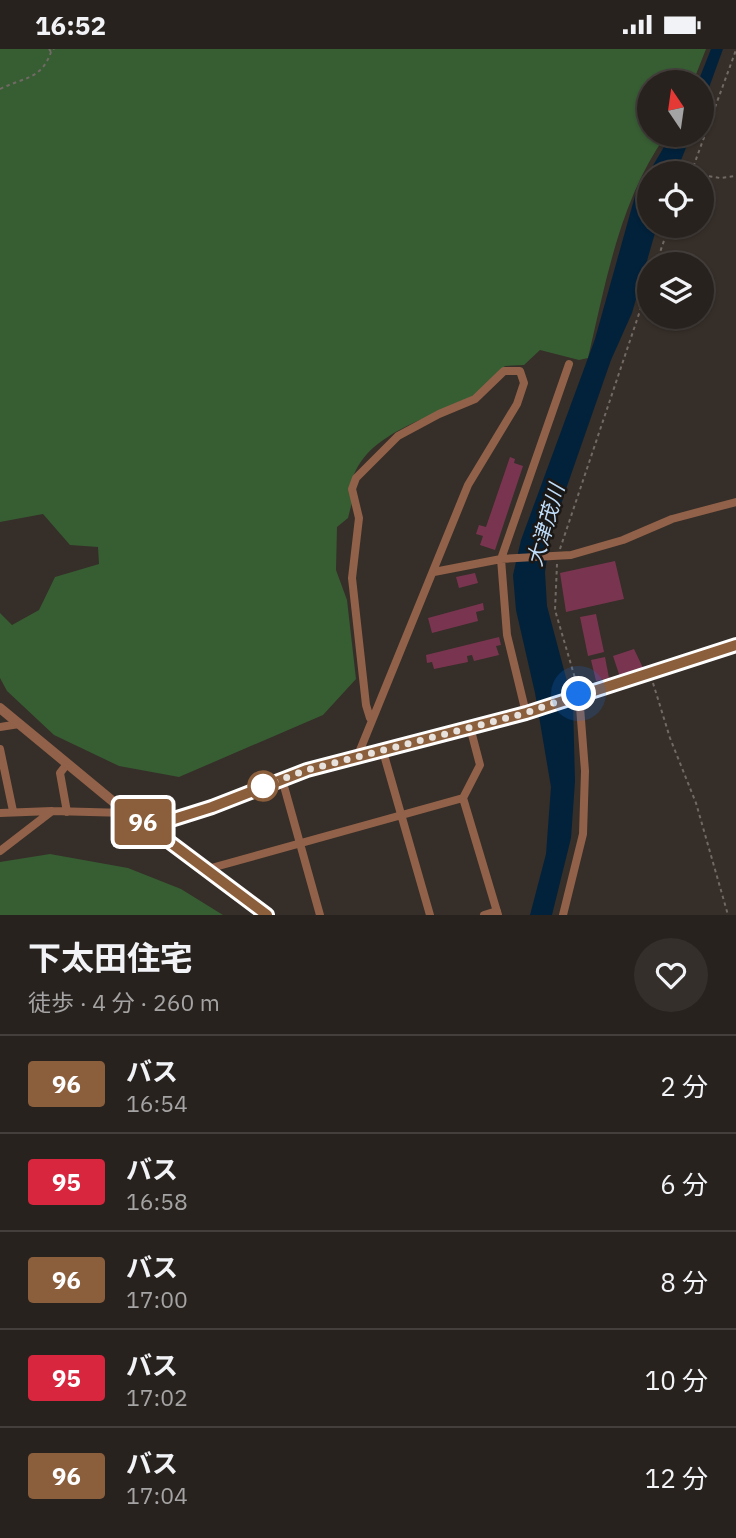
<!DOCTYPE html>
<html lang="ja">
<meta charset="utf-8">
<style>
body{margin:0;font-family:"IBM Plex Sans","Noto Sans JP",sans-serif;background:#342f2b;color:#f1f3f6;height:100vh;display:flex;flex-direction:column;font-size:26px;white-space:nowrap}
*{box-sizing:border-box;margin:0}
p{font-size:23px;color:#a5a4a4}
.icon{flex:none;width:38px;height:38px;fill:none;stroke:currentColor;stroke-width:2;stroke-linecap:round;stroke-linejoin:round}
.map{position:relative;height:866px;overflow:hidden}
.panel{display:flex;flex-direction:column;background:#28221e;flex:1}
.panel>*{flex:none}
.badge{padding:0 14px;border-radius:5px;font-size:24px;line-height:46px}
.needle{width:46px;rotate:347deg}
.controls{position:absolute;left:637px;top:21px;display:grid;gap:14px}
.controls a{display:grid;place-items:center;width:77px;height:77px;border-radius:50%;background:#28221e;box-shadow:0 2px 5px #0004,0 0 0 2px #443f3c;font-size:35px}
.you{position:absolute;width:35px;height:35px;margin:-18px;border:5px solid #fff;border-radius:50%;background:#1a73e8;box-shadow:0 0 0 10px #1a73e833}
.map>.badge{position:absolute;translate:-50% -50%;box-shadow:0 0 0 4px #fff}
.round{display:grid;place-items:center;flex:none;width:74px;height:74px;border-radius:37px;background:#342f2b}
.headline{display:flex;align-items:center;justify-content:space-between;height:119px;padding:0 28px}
h1{font-size:33px;font-weight:700;line-height:52px}
ul{padding:0;list-style:none}
li{display:flex;align-items:center;gap:21px;height:98px;padding:0 28px;border-top:2px solid #443f3c}
li div{flex:1}
li b{display:block;font-size:26px}
li em{font-style:normal}
li .badge{min-width:77px;font-weight:700;text-align:center}
.status{display:flex;justify-content:space-between;align-items:center;height:49px;padding:0 35px;background:#28221e;direction:ltr}
.status svg{height:19px;fill:currentColor}
.map>svg:first-child{display:block}
.green{fill:#375d33}
.water{fill:#02223b}
.building{fill:#79354f}
.lines{fill:none;stroke-linecap:round;stroke-linejoin:round}
.path{stroke:#706964;stroke-width:2;stroke-dasharray:3.5 3.5;stroke-linecap:butt}
.minor{stroke:#916149;stroke-width:8}
.tertiary{stroke:#916149;stroke-width:10}
.line-casing{stroke:#fff;stroke-width:16}
.line{stroke:#8b5e3c;stroke-width:10}
.walk{stroke:#e7e2de;stroke-width:7;stroke-dasharray:0 12.6}
.stop-dot{fill:#fff;stroke:#8b5e3c;stroke-width:3.5}
.labels{text-anchor:middle;dominant-baseline:central;stroke-width:5;stroke-linejoin:round;paint-order:stroke}
.water-label{font-size:21px;font-style:italic;fill:#beddfa;stroke:#1b1714}
</style>
<div class="status"><b>16:52</b><svg viewBox="0 0 49 12"><path d="M0 12V9h3v3zM5 12V6h3v6zM10 12V3h3v9zM15 12V0h3v12zM26 1h20v11H26zM47 4h2v5h-2z"/></svg></div>
<div class="map">
<svg width="736" height="866" viewBox="0 0 736 866">
<rect width="100%" height="100%" fill="#362e28"/>
<path class="green" d="M0,0H706L693,33H649V86H666C620,151 606,232 588,309L579,311L540,301L524,316L505,317C496,326 485,340 474,346C433,370 364,382 351,435L355,441L348,469L337,478L336,521L347,551L356,630L323,666L179,728L119,717L54,686L7,642L0,629V564L12,576L39,561L55,528L99,515L98,498L70,496L43,465L0,473Z
M50,805L128,819L181,840L223,866H0V813Z"/>
<path class="water" d="M711,0H723L702,58V33H698Z
M671,86H691L676,124H649V177H657L632,264L611,311L566,440L550,490L545,523L547,557L573,655L575,732L571,789L552,866H530L546,805L551,738L535,644L516,561L513,526L521,491L595,290L635,147Z"/>
<path class="building" d="M510,408L515,410L514,414L523,417L495,501L480,496L483,487L476,485L479,476L486,478Z
M615,512L624,550L566,563L560,524Z
M475,524L478,534L459,539L456,528Z
M483,554L484,561L476,563L478,572L432,584L428,569Z
M596,565L604,603L588,607L580,568Z
M499,588L501,596L496,597L499,606L474,612L472,606L467,607L468,613L434,620L432,613L427,614L426,606Z
M634,600L644,621L620,628L613,607Z
M605,608L609,629L596,632L591,611Z"/>
<g class="lines">
<path class="path" d="M49,0L51,3L54,0
M0,40C24,28 41,31 51,3
M691,124L736,1
M702,126L720,129L736,127
M656,215L669,177
M560,500L649,235
M557,515L555,561L577,636
M653,634L670,689L696,754L728,866"/>
<path class="minor" d="M434,523L501,510L571,506L623,491L672,470L736,453
M526,664L507,586L501,510L569,315
M0,678L19,675
M470,678L480,716L463,749L498,866
M382,699L430,866
M0,700L13,762
M358,706L468,436L517,355L524,334L520,322H504L475,350L439,365L398,387L356,429L352,440L359,469L352,529L366,656L370,669
M67,715L60,724L67,763
M282,730L320,866
M0,764L52,762
M0,802L52,762L127,764
M204,821L463,749
M484,866L497,862
M563,866L583,785L585,722L579,645"/>
<path class="tertiary" d="M0,659L127,764L266,866
M143,773L174,770L212,758L307,721L526,664L736,596"/>
</g>
<g class="lines">
<defs>
<path id="line" d="M267,866L143,773L174,770L212,758L307,721L526,664L736,596"/>
</defs>
<use href="#line" class="line-casing"/>
<use href="#line" class="line"/>
<path class="walk" d="M263,737L307,721L526,664L579,645"/>
</g>
<circle class="stop-dot" cx="263" cy="737" r="14"/>
<g class="labels">
<g class="water-label">
<text transform="translate(545 476) rotate(-74)">大津茂川</text>
</g>
</g>
</svg>
<div class="controls">
<a><svg class="needle" viewBox="-14 -14 28 28"><path d="M0-13l5 13h-10z" fill="#e53935"/><path d="M0 13l5-13h-10z" fill="#a5a4a4"/></svg></a>
<a><svg class="icon" aria-label="locate" viewBox="0 0 24 24"><circle cx="12" cy="12" r="6"/><path d="M12 2v4M12 18v4M2 12h4M18 12h4"/></svg></a>
<a><svg class="icon" aria-label="layers" viewBox="0 0 24 24"><path d="M12 4l9 5-9 5-9-5zM3 14l9 5 9-5"/></svg></a>
</div>
<div class="you" style="left:579px;top:645px"></div>
<b class="badge" style="left:143px;top:773px;background:#8b5e3c;color:#fff">96</b>
</div>
<section class="panel">
<div class="headline"><div><h1>下太田住宅</h1><p>徒歩 · 4 分 · 260 m</p></div><a class="round"><svg class="icon" aria-label="heart" viewBox="0 0 24 24"><path d="M12 20l-8-8c-3-5 5-10 8-4 3-6 11-1 8 4z"/></svg></a></div>
<ul>
<li><span class="badge" style="background:#8b5e3c;color:#fff">96</span><div><b>バス</b><p>16:54</p></div><em>2 分</em></li>
<li><span class="badge" style="background:#d7263d;color:#fff">95</span><div><b>バス</b><p>16:58</p></div><em>6 分</em></li>
<li><span class="badge" style="background:#8b5e3c;color:#fff">96</span><div><b>バス</b><p>17:00</p></div><em>8 分</em></li>
<li><span class="badge" style="background:#d7263d;color:#fff">95</span><div><b>バス</b><p>17:02</p></div><em>10 分</em></li>
<li><span class="badge" style="background:#8b5e3c;color:#fff">96</span><div><b>バス</b><p>17:04</p></div><em>12 分</em></li>
</ul>
</section>
